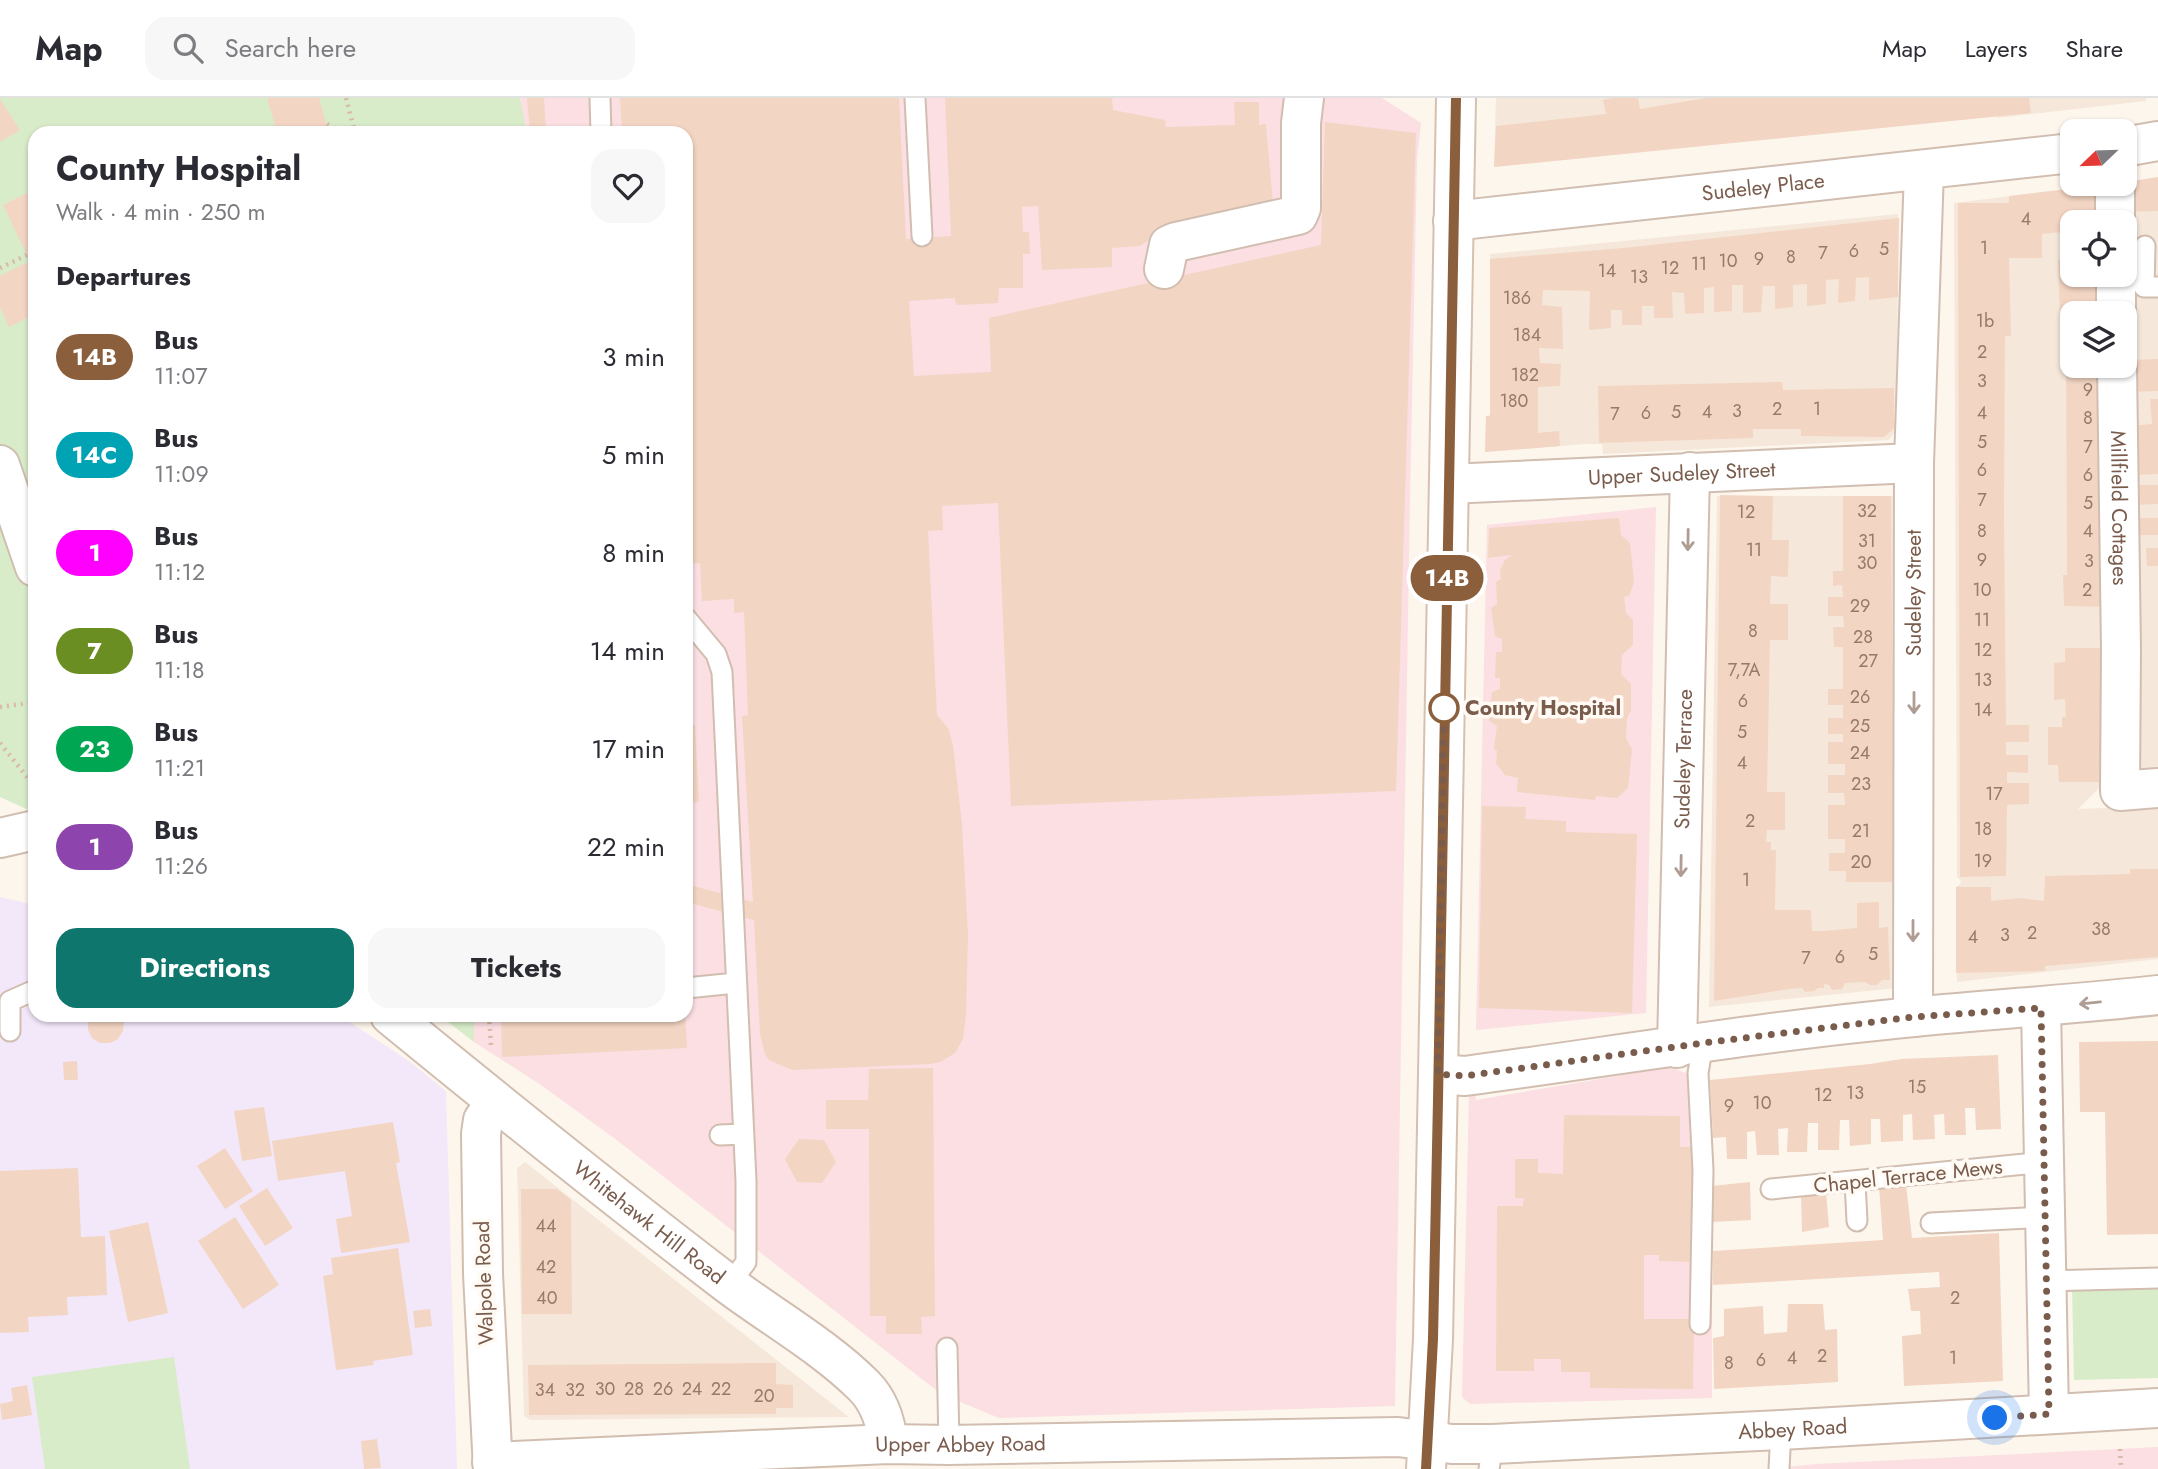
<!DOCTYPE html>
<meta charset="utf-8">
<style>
body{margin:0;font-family:Jost,sans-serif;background:#f7f7f7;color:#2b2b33;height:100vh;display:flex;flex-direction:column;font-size:26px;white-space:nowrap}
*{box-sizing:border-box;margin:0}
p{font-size:23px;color:#7c7c81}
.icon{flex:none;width:38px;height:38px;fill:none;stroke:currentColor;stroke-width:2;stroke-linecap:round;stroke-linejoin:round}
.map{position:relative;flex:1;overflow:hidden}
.details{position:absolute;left:28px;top:28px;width:665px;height:896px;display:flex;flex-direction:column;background:#fff;border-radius:21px;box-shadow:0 2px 5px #0004}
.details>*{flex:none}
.badge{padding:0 14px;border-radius:23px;font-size:24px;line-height:46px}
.needle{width:46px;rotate:247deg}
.buttons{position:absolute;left:2060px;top:21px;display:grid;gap:14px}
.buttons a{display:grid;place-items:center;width:77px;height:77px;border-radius:14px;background:#fff;box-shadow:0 2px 5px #0004;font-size:35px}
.you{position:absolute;width:35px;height:35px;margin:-18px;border:5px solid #fff;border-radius:50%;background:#1a73e8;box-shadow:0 0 0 10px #1a73e833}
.map>.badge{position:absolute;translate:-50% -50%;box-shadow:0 0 0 4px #fff}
h2{padding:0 28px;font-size:26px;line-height:63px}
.round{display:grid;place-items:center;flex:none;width:74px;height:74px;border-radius:21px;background:#f7f7f7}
.overview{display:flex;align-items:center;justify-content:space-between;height:119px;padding:0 28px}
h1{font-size:33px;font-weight:700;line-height:52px}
.cta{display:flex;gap:14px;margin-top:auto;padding:14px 28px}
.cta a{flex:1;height:80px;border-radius:21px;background:#0f766e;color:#fff;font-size:28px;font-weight:700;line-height:80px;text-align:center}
.cta a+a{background:#f7f7f7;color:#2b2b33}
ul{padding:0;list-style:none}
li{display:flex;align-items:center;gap:21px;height:98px;padding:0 28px}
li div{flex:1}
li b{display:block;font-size:26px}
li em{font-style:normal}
li .badge{min-width:77px;font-weight:700;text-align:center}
header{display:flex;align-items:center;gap:42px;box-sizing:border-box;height:98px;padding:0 35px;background:#fff;border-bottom:2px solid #e1e1e2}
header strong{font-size:33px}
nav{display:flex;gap:38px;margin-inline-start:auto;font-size:24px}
.search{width:490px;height:63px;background:#f7f7f7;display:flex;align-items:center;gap:18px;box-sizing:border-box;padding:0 24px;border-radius:21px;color:#7c7c81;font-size:26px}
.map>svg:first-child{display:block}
.residential{fill:#f5e8da}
.education{fill:#f3e8fa}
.medical{fill:#fbdfe3}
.green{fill:#d8ecc9}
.building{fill:#f3d5c3}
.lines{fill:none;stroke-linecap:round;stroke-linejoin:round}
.lane-casing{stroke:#d1beb0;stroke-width:23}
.street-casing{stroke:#d1beb0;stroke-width:42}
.secondary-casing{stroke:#d6c0b0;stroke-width:42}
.path{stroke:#d9b8a5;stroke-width:4.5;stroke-dasharray:2 5;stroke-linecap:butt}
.lane{stroke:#fff;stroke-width:19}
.street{stroke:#fff;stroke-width:38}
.secondary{stroke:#fff;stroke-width:38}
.oneway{stroke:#af9d94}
.line-casing{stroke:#fff;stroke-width:16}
.line{stroke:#8b5e3c;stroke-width:10}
.walk{stroke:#7a5c4d;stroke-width:7;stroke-dasharray:0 12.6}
.stop-dot{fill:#fff;stroke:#8b5e3c;stroke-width:3.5}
.labels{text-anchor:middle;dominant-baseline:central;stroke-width:7;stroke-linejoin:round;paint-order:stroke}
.number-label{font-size:18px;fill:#987a6a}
.street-label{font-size:21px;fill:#7a5c4d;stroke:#fffaf3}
.stop-label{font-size:21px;font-weight:bold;fill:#7a5c4d;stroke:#fffaf3;text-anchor:start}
</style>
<header>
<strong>Map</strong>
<div class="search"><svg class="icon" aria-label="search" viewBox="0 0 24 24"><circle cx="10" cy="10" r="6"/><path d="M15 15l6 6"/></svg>Search here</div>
<nav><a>Map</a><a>Layers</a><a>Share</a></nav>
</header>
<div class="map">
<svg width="2158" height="1371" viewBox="0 0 2158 1371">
<rect width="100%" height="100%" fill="#fdf6ec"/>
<path class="residential" d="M1496,0H2146V3L1997,20V18L1494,69Z
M2158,79V673L2134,677L2127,84Z
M2109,86V124H2072V177H2109L2110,215H2072V268H2110L2105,684L2078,711L2158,708V861L1957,884L1956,789L1960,786L1961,782L1957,779L1954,105Z
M1898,116L1897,331L1889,342L1603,356L1602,346H1585L1485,354L1486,318L1490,317V156Z
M1717,398H1899L1898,890L1709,909Z
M525,1064L849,1319L530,1322L524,1318L517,1070Z"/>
<path class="education" d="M0,799L35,807V917H339L409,963L446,993L457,1371H0Z"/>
<path class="medical" d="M520,0H1382L1421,25L1417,60L1410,401L1395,1308L999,1320L941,1296L618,1043L541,987L474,944V917H686V35H527Z
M1656,409L1646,915L1476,932L1487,427Z
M1670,969L1709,984L1712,1088V1300L1470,1306L1462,1299L1469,994H1475L1476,1002Z
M2158,1349V1371H1765L1817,1366Z"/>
<path class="green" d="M0,0H520L527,35H35V715L0,699Z
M439,917H474V944Z
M2158,1188V1280L2074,1282L2072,1190Z
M174,1259L190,1371H45L32,1279Z"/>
<path class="building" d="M267,0H319L329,35H277Z
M527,0H544L546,35H530Z
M620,0H899L906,141L951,138L945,0H1112L1113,12L1165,22L1166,29L1235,27L1234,4H1259V27L1266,26L1273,106L1220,125L1149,142L1140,148L1112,150V169L1042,172L1038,108L1022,109L1023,134H1029L1030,156H1023V190H999L998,205L956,207L955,200L909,203L914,278L991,274L989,220L1321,147L1325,24L1416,35L1396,693L1011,708L998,405L942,408L943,432L928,433L937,617L948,630L953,647L962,727L968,836L966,917L963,941L955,955L940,964L931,966L792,972L769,962L765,956L760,936L754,822L686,804V786L753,804L742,618L748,617L744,514L734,515V501L702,503L700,465L686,466V300H692L690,266H686V35H622Z
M1612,0H1638L1640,11L1706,0H2029L2031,15L1494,69L1496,28L1606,16L1603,2Z
M0,1L20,32L0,44Z
M2158,79V113L2128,114L2127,84Z
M2109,86V124H2072V133L2042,136V160H2009L2011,238H2005L2004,418L2006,627H2029V644H2006V657H2028V675L2007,674V685H2029V706L2007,707L2006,778L1960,779L1958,105H2009V98Z
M35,91V216L9,229L0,209V178L30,163L3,107Z
M1899,120L1898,199L1869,202V179L1856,180L1855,203L1838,205L1839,181L1826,182V206L1807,208V186L1793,187V209L1775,211V188H1763L1761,214L1743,215V187H1732V213L1714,214V189L1704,190V215L1685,216L1684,195L1672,194L1673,220H1654V208H1642V227H1622V212H1611V230L1589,232L1590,193L1543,192L1542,207L1562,209L1563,251L1539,250L1540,265L1561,266L1560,288L1538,289V335L1559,333L1560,348L1485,354L1486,318H1490V161L1623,150Z
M2072,161V177H2109L2110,215H2072V268H2110L2111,509L2064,508L2063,477H2067L2066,249H2061L2058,162Z
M2158,261V293L2130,294V262Z
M1782,284L1783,292L1894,290V330L1884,339L1801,338V331H1753V340L1599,345L1598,288Z
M2150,301H2158V376L2132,377L2130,328L2152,326Z
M2131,387H2158V406L2131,407Z
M1720,397L1773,398L1772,442H1789L1788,479L1771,478L1770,506H1788V542H1770L1767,694H1785V732H1767L1766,744H1771V752H1776L1775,812H1811L1812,833H1823L1857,830V805L1879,804V830L1888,829L1890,882H1882L1877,887H1870L1865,884L1845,885L1842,891L1832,892L1829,887L1824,886V890H1818L1814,893L1805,894L1802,890L1789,891L1714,903Z
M1843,398H1891L1894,784H1846V773H1829V755H1845V741H1828V707H1845L1844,695H1828V677H1845V666H1828V644H1843V636H1828V620H1843V607H1828V591H1843V549H1834L1833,529H1844L1843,518H1828V499H1843L1842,487L1833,488V473H1843Z
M1619,420L1621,437L1630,445L1634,485L1629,498L1624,499L1626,515L1633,522V547L1622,557L1621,576L1631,586V613L1627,620L1626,640L1632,651L1628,690L1617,700L1596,698L1595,702L1517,694L1518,680L1505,677L1496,665L1497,653L1494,651L1497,628L1489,623L1492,594L1500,591V580H1495L1496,554H1502V541L1495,538L1491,510L1497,506L1496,484L1501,481L1500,472L1505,462L1512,457L1488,460L1489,430Z
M2131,420H2158V437H2132Z
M2146,450H2158V468H2147Z
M2065,550H2110L2105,684H2059L2058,667H2048V629H2062V619H2066L2065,601L2054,602V565L2065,564Z
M686,627H695L699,704L686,705Z
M1482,708L1526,709L1525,721L1566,723V734L1637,736L1632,915L1479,910Z
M2130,771H2158V859L2045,868V873L1956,875V789H1991V803L2020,800L2044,803L2045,778L2130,776Z
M91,917H120L124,923L123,933L118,941L110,945H100L92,940L88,932V922Z
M501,917H685L687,950L502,959Z
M2158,943V1136L2107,1137L2105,1014H2080L2079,944Z
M1998,957L2001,1031L1976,1032L1975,1010H1965L1966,1037H1945L1944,1016L1934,1017L1935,1041L1913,1042L1912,1016L1903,1017V1043L1881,1044L1880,1021H1871V1046L1850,1048L1849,1022H1840L1839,1052H1818V1025H1808L1807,1054H1787L1788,1030L1778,1031L1779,1057H1757L1755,1033L1747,1034V1061H1727L1726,1039L1713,1040L1710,982L1870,966L1901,961Z
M77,963L78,982H64L63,964Z
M933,970L935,1218L921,1219L922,1236H886V1218H870L869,1031H826V1002H868L869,971Z
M264,1009L272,1058L242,1063L234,1013Z
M1564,1017L1680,1018V1049H1695V1164L1659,1163V1157H1644V1221H1694L1693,1291L1590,1290V1274H1561V1261H1534V1273H1496L1497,1108H1523L1524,1100H1515V1061H1538V1075L1563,1076Z
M393,1024L400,1064L396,1065L410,1144L341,1155L336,1121L352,1118L345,1073L278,1083L272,1043Z
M799,1041L824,1042L836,1064L822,1085L797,1084L785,1061Z
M225,1050L253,1093L225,1111L197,1068Z
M78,1070L81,1139L105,1138L107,1197L67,1199L68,1217L28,1219L29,1234L0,1235V1073Z
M1750,1084L1751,1122L1713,1124L1712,1088Z
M1906,1086L1912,1140L1999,1135L2003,1283L1904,1288L1902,1238L1921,1236L1920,1213H1911L1908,1191L1940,1189L1939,1174L1713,1187V1153L1883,1142L1879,1089Z
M267,1090L293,1130L265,1148L239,1108Z
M521,1091H557L571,1102L572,1216H522Z
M1826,1094L1829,1129L1802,1134L1801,1097Z
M235,1119L279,1187L243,1211L198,1143Z
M148,1124L168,1215L128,1224L109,1133Z
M398,1150L413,1257L373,1263L374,1267L336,1272L323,1178L333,1176L331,1160Z
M1788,1206H1823L1825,1232L1837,1231L1838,1284L1714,1291L1713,1240L1724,1238V1211L1763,1208L1764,1236L1787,1234Z
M430,1211L432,1228L415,1230L413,1213Z
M776,1265V1286L793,1287V1310H776V1316L529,1317L528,1267Z
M27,1287L32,1317L2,1322L0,1306L13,1303L11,1290Z
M377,1341L381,1370L364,1371L361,1343Z"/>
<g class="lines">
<defs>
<path id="lane" d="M600,0L601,35
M915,0L922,138
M2145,148L2144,189H2158
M686,520L716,556L722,574L746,1083V1164L729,1187
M686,890L736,885
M10,933V903L35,892
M720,1037L743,1036
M1855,1083L1857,1123
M1771,1091L2045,1064
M1931,1125L2046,1119
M2045,1183L2158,1180
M1700,1226L1703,1072L1698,975L1703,945
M947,1250L949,1347
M1489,1371L1493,1346
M1779,1371L1781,1332"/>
<g id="street">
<path d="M2124,49L2158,43"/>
<path d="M2115,86V124"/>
<path id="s1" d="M1453,123L2072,55"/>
<path d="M1164,171L1169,147L1176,144L1298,117L1301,110V25L1304,0"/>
<path d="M2116,177V215"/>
<path id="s2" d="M2117,268L2121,551L2120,693L2158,690"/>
<path d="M0,367L35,469"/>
<path id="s3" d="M1449,386L1914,365"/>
<path d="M0,740L35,732"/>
<path d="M2041,910L2049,1316"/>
<path id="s4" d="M390,917C501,1008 613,1098 728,1186C772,1219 825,1249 864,1288C879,1303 886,1325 888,1346"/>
<path id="s5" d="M1913,919L1914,365L1924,72"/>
<path id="s6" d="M1677,950L1690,374"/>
<path d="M1438,976L1465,978C1614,958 1764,933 1914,919C1995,911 2077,906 2158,897"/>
<path id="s7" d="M492,1364L888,1346L949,1347L1398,1339L1452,1346H1493L1781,1332L2158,1310"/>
<path d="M493,1371L483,1176L481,1036L483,1022L496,1004"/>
</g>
<path id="secondary" d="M1426,1371L1433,1241L1438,976L1456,0"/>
</defs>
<use href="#lane" class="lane-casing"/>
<use href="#street" class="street-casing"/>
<use href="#secondary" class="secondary-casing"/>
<path class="path" d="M346,0L355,35
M327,26L342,35
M0,170L27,157
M0,609L35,604
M0,645L35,689
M489,917L491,948
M2120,1351L2121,1371"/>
<use href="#lane" class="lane"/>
<use href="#street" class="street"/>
<use href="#secondary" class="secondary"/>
</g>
<defs><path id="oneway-shaft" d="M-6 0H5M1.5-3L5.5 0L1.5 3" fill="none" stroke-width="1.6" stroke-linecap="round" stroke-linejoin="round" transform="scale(1.75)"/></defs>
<g class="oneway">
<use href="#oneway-shaft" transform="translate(1688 442) rotate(91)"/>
<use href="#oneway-shaft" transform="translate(1914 605) rotate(90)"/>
<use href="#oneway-shaft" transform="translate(1681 768) rotate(91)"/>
<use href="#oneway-shaft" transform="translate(1913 833) rotate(90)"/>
<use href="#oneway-shaft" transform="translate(2090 905) rotate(174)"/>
</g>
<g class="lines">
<defs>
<path id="line" d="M1426,1371L1433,1241L1438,1002L1456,0"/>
</defs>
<use href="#line" class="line-casing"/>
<use href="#line" class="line"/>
<path class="walk" d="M1444,610V602L1438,976L1465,978L1703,945L1913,919L2041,910L2049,1316L1995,1320"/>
</g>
<circle class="stop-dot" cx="1444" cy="610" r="14"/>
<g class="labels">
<g class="number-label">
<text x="2026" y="121">4</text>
<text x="1984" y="150">1</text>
<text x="1884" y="151">5</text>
<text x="1854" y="153">6</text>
<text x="1823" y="155">7</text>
<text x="1791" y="159">8</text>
<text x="1759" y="161">9</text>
<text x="1728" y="163">10</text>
<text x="1699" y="166">11</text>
<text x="1670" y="170">12</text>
<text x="1607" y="173">14</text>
<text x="1639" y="179">13</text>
<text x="1517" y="200">186</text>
<text x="1985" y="223">1b</text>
<text x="1527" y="237">184</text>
<text x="1982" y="254">2</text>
<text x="1525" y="277">182</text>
<text x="1982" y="283">3</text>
<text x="2088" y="292">9</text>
<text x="1514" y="303">180</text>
<text x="1777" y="311">2</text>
<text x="1817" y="311">1</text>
<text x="1737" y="313">3</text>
<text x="1676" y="314">5</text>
<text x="1707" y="314">4</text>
<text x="1646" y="315">6</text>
<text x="1982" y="315">4</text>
<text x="1615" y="316">7</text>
<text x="2088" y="320">8</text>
<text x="1982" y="344">5</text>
<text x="2088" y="349">7</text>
<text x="1982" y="372">6</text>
<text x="2088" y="377">6</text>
<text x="1982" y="402">7</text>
<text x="2088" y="405">5</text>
<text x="1867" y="413">32</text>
<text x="1746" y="414">12</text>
<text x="1982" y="433">8</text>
<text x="2088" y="433">4</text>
<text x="1867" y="443">31</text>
<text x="1754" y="452">11</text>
<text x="1982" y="462">9</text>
<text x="2089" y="463">3</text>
<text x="1867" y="465">30</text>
<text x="1982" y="492">10</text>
<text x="2087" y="492">2</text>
<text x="1860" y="508">29</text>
<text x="1982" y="522">11</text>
<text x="1753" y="533">8</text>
<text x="1863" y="539">28</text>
<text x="1983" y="552">12</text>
<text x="1868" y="563">27</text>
<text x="1744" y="572">7,7A</text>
<text x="1983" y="582">13</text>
<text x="1860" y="599">26</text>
<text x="1743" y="603">6</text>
<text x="1983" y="612">14</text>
<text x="1860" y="628">25</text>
<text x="1742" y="634">5</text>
<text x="1860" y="655">24</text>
<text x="1742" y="665">4</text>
<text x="1861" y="686">23</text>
<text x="1994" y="696">17</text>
<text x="1750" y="723">2</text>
<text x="1983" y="731">18</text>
<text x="1861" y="733">21</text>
<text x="1983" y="763">19</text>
<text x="1861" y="764">20</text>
<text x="1746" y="782">1</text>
<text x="2101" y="831">38</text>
<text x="2032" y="835">2</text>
<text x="2005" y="837">3</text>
<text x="1973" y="839">4</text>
<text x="1873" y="856">5</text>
<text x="1840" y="859">6</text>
<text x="1806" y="860">7</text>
<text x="1917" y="989">15</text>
<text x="1855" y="995">13</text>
<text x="1823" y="997">12</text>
<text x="1762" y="1005">10</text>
<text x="1729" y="1008">9</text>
<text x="546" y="1128">44</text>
<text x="546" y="1169">42</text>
<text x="547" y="1200">40</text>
<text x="1955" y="1200">2</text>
<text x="1822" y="1258">2</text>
<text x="1792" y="1260">4</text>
<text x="1953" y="1260">1</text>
<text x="1761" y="1262">6</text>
<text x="1729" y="1265">8</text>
<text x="605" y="1291">30</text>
<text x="634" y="1291">28</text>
<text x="663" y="1291">26</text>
<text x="692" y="1291">24</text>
<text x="721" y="1291">22</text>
<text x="545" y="1292">34</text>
<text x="575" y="1292">32</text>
<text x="764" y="1298">20</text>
</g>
<g class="street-label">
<text stroke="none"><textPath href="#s1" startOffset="312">Sudeley Place</textPath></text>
<text stroke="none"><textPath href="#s3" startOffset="233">Upper Sudeley Street</textPath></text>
<text stroke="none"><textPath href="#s2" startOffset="142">Millfield Cottages</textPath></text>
<text stroke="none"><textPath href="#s5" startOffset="424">Sudeley Street</textPath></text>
<text stroke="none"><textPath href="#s6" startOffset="289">Sudeley Terrace</textPath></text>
<text transform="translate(1908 1078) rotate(-6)">Chapel Terrace Mews</text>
<text stroke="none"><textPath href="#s4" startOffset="332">Whitehawk Hill Road</textPath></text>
<text transform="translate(484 1185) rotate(-92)">Walpole Road</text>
<text stroke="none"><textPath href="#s7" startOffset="1302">Abbey Road</textPath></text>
<text stroke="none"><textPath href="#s7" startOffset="469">Upper Abbey Road</textPath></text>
</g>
<g class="stop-label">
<text x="1465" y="610">County Hospital</text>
</g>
</g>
</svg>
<div class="buttons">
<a><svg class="needle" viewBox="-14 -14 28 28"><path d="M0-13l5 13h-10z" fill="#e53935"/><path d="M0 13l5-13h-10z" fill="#7c7c81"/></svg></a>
<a><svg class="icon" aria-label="locate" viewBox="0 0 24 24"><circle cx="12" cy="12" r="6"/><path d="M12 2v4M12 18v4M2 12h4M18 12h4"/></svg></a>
<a><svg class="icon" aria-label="layers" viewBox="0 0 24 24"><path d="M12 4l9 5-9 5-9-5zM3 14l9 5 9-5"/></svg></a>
</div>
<div class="you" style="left:1995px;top:1320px"></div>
<b class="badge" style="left:1447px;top:480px;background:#8b5e3c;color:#fff">14B</b>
<section class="details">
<div class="overview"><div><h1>County Hospital</h1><p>Walk · 4 min · 250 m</p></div><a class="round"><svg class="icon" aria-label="heart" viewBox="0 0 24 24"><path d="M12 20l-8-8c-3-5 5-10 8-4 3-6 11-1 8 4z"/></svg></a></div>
<h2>Departures</h2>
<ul>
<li><span class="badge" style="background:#8b5e3c;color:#fff">14B</span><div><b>Bus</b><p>11:07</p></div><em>3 min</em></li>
<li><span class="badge" style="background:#00a3b4;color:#fff">14C</span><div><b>Bus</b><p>11:09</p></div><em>5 min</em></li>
<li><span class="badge" style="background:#f0f;color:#fff">1</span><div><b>Bus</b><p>11:12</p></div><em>8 min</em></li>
<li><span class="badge" style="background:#6b8e23;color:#fff">7</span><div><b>Bus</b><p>11:18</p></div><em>14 min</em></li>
<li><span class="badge" style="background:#00a651;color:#fff">23</span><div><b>Bus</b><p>11:21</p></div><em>17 min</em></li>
<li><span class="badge" style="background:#8e44ad;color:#fff">1</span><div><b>Bus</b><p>11:26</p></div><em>22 min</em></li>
</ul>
<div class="cta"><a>Directions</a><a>Tickets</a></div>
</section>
</div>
